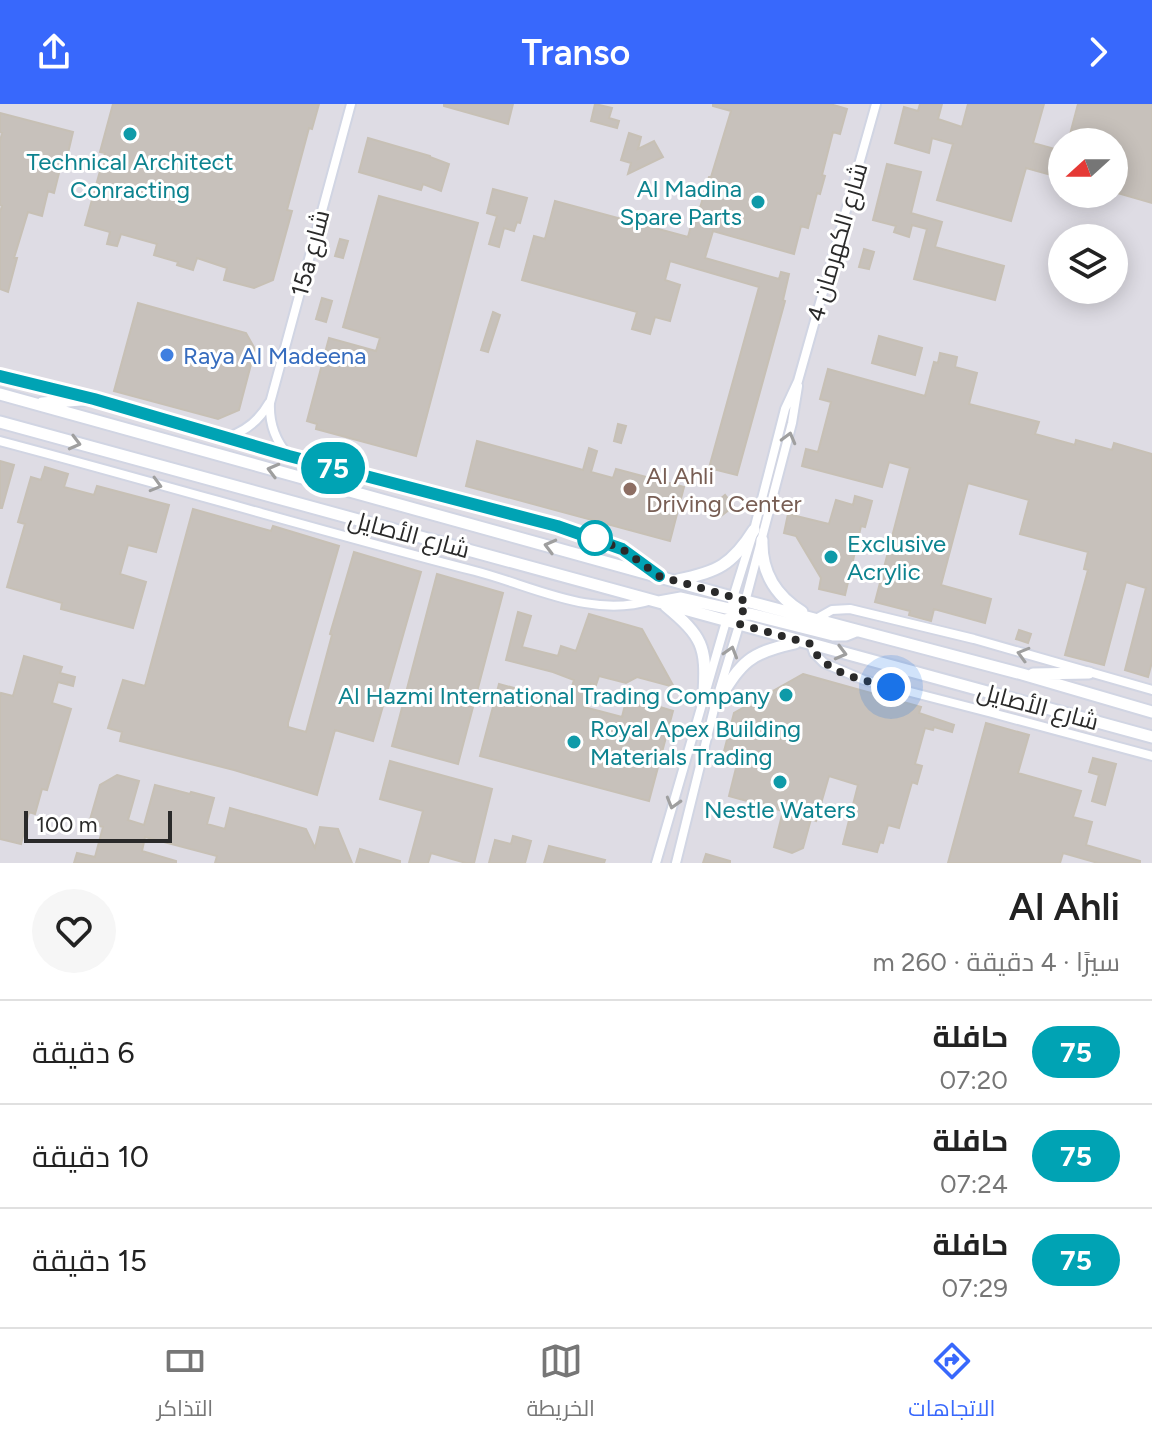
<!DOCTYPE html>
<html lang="ar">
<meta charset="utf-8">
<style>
body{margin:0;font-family:Figtree,Cairo,sans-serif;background:#f6f6f6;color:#222;direction:rtl;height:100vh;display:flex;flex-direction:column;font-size:30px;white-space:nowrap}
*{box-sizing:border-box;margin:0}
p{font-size:26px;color:#767676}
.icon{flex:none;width:44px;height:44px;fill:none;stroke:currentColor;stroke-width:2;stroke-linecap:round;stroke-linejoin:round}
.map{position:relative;height:759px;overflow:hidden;direction:ltr}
.panel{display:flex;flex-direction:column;background:#fff;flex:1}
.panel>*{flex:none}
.badge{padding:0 16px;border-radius:26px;font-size:28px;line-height:52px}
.needle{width:52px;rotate:249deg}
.tools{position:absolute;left:1048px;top:24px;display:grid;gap:16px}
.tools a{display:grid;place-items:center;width:80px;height:80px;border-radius:50%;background:#fff;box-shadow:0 4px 20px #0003;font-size:40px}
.scale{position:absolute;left:24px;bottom:20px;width:148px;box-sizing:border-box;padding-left:8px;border:4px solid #2a2a2a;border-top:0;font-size:22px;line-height:28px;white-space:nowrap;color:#2a2a2a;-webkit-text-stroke:6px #fff;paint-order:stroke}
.you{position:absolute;width:40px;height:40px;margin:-20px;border:6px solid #fff;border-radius:50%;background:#1a73e8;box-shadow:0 0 0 12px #1a73e833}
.map>.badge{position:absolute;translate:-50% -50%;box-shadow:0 0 0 4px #fff}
.round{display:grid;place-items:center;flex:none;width:84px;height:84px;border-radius:42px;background:#f6f6f6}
.overview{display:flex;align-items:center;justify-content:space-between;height:136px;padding:0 32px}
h1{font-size:38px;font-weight:600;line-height:60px}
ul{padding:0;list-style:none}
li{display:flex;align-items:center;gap:24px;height:104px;padding:0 32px;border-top:2px solid #e0e0e0}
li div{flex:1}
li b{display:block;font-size:30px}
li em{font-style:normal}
li .badge{min-width:88px;font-weight:700;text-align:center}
header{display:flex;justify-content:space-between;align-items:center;height:104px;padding:0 32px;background:#3868fc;color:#fff;font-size:36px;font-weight:600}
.tabs{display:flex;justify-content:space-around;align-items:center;height:112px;border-top:2px solid #e0e0e0;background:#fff;font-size:22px;color:#767676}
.tabs a{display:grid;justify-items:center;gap:4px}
.tabs .selected{color:#3868fc}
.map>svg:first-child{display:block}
.industrial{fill:#dedce4;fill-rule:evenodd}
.building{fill:#c7c1bb;stroke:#c7c0b5;stroke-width:2}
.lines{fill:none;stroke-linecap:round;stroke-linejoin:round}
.minor-casing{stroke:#d1d5e3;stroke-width:12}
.secondary-casing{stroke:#d1d5e3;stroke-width:15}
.minor{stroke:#fff;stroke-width:8}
.secondary{stroke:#fff;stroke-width:11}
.oneway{stroke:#9f9f9f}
.line-casing{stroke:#fff;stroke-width:18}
.line{stroke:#00a3b4;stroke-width:12}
.walk{stroke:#2a2a2a;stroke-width:8;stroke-dasharray:0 14.4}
.culture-dot{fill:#0f9aa8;stroke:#fff;stroke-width:3}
.shop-dot{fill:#3f7fe0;stroke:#fff;stroke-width:3}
.education-dot{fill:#8d6e63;stroke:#fff;stroke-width:3}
.stop-dot{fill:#fff;stroke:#00a3b4;stroke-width:4}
.labels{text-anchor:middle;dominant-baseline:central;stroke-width:6;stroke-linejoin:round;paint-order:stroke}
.culture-label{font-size:24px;fill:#0d838f;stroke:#fff}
.street-label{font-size:24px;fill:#2a2a2a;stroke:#fff}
.shop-label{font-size:24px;fill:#366cbe;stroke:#fff;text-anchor:start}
.education-label{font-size:24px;fill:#785e54;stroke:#fff;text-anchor:start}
</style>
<header><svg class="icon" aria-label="forward" viewBox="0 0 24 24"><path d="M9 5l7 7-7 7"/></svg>Transo<svg class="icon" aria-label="share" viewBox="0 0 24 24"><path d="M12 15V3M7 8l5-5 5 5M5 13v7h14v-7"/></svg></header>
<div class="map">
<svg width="1152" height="759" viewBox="0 0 1152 759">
<rect width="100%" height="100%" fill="#ece4db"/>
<path class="industrial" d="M0,0H1152V759H0ZM1062,38H1114V90H1062ZM1062,134H1114V186H1062Z"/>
<path class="building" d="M113,0H319L312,25L309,24L287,106L292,107L273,176L254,184L224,176L227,164L197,154L193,166L177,161L178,158L154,151L157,140L121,130L117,142L107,140L110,128L85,121L105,49L100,48Z
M444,0H513L508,20L444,2Z
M595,0L612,4L609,14L619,17L617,24L591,17Z
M713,0H830L847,5L840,30L833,28L822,71L825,72L820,90L817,89L808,124L801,122L794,150L713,127L705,154L779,175L781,168L789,170L783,196L785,197L737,371L709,364L759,183L670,157L665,176L680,181L670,217L655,213L650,230L632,225L637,208L522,176L534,132L545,135L555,97L688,133L696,103L700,104L709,73H711L731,7L713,2Z
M920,0H942L938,15L962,23L968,0H1044L1033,39L1062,47V74L1026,64L1011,117L937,96L953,40L932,34L929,49L895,39L904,3L918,7Z
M1078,0H1152V99L1114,88V38H1068Z
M0,9L73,28L64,66L60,65L54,89L48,87L42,112L28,108L14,154H17L8,188L0,185V108L2,102L0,101V37L2,29L0,28Z
M629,29L641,33L638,45L654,37L663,53L628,70L631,59L621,56Z
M368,34L430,52V53L449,60L441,87L423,80L421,86L359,68Z
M887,60L921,68L911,109L942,118L935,143L1004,162L995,196L914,175L927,125L912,121L909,133L894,128L896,122L873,116Z
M493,85L527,94L520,119L517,118L514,127L504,124L499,143L489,140L497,112L487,109Z
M379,92L478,119L416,352L316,325L317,320L307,317L329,234L376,247L380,234L343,223Z
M340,135L348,137L343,154L335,152Z
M864,145L874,148L869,165L859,163Z
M322,194L332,197L326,218L316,215Z
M138,199L246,229L255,245L239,306L218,315L114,287Z
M493,208L500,211L488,248L481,246Z
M879,232L922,244L915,271L872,259Z
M940,249L957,253L955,263L977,269L969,300L1039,318L1035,330L1075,341L1076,336L1112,346L1114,339L1152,350V558L1148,573L1125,566L1146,484L1126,478L1104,561L1065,551L1088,466L1084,465L1088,448L1020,430L1029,396L968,379L941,481L991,495L985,519L934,505L931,517L909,511L910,507L875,498L910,364L889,358L882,383L802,362L806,345L818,348L831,298L820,295L828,265L925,292L934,258L938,259Z
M618,320L626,322L621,339L614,337Z
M477,337L583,366L589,344L597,347L591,368L613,374L616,365L684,383L670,437L466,382Z
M0,357L14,361L2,404H0Z
M45,363L68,370L64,383L94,391L97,382L169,401L156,448L128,441L120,470L146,478L133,524L61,505L62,499L7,483L25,420L18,418L31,373L41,376Z
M725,391L734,402L721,412L713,401Z
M855,392L872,397L865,423L861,422L845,491L819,485L821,474L796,432L784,429L788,410L829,420L836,396L853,401Z
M193,405L271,427L273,422L339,442L288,619V623L306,628L332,531L330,530L354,448L421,468L373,637L335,626L317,691L234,666L120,637L122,628L108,624L123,576L145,582Z
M437,470L503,489L458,660L392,642Z
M518,508L531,512L522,543L558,552L561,542L576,547L589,510L642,525L674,583L637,573L626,579L599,572L596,581L591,579L584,603L622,613L627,593L673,607L649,697L480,652L499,580L567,598L574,576L553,568L506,556Z
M1019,526L1031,530L1028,539L1016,535Z
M24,552L62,563L60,569L75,573L73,582L58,578L52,599L71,605L47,686L42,685L35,710L29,708L21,740L0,735V593L1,589L13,592Z
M803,570L921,603L919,609L954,621L952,628L934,623L933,626L925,624L915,660L922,662L917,680L912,678L899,724L888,721L883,739L880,738L877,748L843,740L858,681L829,672L816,717L811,715L803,744L792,749L774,743L783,707L729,692L738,656L723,651L734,609Z
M986,619L1029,631L1018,669L1081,687L1073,713L1092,718L1086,741L1140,757V759H1098L1063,749L1060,759H948Z
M1093,654L1116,660L1105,701L1092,697L1099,671L1089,668Z
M390,657L492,685L474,759H466L431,749L428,759H409L423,707L380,695Z
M117,671L139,677L128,716L144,721L155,681L190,690L191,688L214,694L207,720L225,725L230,704L306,725L315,744L320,723L338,725L352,759H215L217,752L145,733L142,747L176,757V759H74L77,749L95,753L103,723L89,719L100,681Z
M513,732L531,737L525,759H489L495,736L511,740Z
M549,742L605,756L604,759H544Z
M360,745L400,757V759H356Z
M706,750L730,757V759H703Z"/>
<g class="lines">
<defs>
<path id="minor" d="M0,272L94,295L289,352L557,422L622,445L635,453L658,471
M225,334C245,328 259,317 269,299
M0,337C159,379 316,426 475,467C533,482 592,515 652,496
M288,351C275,336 269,319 270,299L351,0
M732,497L754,426L785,305L798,277L876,0
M744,502L792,319L798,282
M816,515L832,506L850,505L974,535L1152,586
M811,540L814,549L824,559L864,576L992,609L1152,652
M656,759L727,514
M676,759L715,601L740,518"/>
<path id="secondary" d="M0,290L746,497L1022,570L1152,608
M42,299L94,295
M0,318L1152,633
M762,436C761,468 776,492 802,508
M678,476C717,468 732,461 754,426
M659,498L681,494L730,505L743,500
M666,502C702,532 707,542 704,589
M726,517L735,511L750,510L833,531H846L856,527
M1033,570L1089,569
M715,601C742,559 745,550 795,539"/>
</defs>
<use href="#minor" class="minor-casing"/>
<use href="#secondary" class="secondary-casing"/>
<use href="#minor" class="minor"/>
<use href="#secondary" class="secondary"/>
</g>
<defs><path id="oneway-chevron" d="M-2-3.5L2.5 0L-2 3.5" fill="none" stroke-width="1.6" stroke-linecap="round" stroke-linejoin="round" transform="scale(2)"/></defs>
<g class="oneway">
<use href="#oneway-chevron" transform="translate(789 334) rotate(-75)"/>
<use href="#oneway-chevron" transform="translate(75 339) rotate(15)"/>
<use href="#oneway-chevron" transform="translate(273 366) rotate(-165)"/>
<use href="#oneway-chevron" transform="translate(156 381) rotate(16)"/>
<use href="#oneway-chevron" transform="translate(550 442) rotate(-165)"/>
<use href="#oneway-chevron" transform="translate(731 548) rotate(-73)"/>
<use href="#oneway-chevron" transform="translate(841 549) rotate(15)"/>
<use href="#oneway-chevron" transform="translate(1023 550) rotate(-164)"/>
<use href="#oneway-chevron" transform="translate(673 699) rotate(106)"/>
</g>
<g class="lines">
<defs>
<path id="line" d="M0,272L94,295L289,352L557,422L622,445L659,472"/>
</defs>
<use href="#line" class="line-casing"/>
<use href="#line" class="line"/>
<path class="walk" d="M595,434L583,430L622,445L659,472L746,497L739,520L811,540C820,568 865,577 891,583"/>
</g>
<g class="culture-dot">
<circle cx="130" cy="30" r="8"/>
<circle cx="758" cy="98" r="8"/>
<circle cx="831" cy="453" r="8"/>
<circle cx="786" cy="591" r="8"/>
<circle cx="574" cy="638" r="8"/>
<circle cx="780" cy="678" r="8"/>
</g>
<circle class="shop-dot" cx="167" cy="251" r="8"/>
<circle class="education-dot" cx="630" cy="385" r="8"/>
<circle class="stop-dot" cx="595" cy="434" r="16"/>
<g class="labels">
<g class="culture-label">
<text x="130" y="57">Technical Architect<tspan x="130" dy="28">Conracting</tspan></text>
<text x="742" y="84" text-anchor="end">Al Madina<tspan x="742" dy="28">Spare Parts</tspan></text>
<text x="847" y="439" text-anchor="start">Exclusive<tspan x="847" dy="28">Acrylic</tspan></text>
<text x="770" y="591" text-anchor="end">Al Hazmi International Trading Company</text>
<text x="590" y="624" text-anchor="start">Royal Apex Building<tspan x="590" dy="28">Materials Trading</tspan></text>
<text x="780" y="705">Nestle Waters</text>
</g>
<g class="street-label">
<text transform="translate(837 138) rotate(-74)">شارع الكهرمان 4</text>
<text transform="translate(310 149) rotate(-75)">15a شارع</text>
<text transform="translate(409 430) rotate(15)">شارع الأصايل</text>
<text transform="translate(1038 602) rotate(15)">شارع الأصايل</text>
</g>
<g class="shop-label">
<text x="183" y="251">Raya Al Madeena</text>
</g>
<g class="education-label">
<text x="646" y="371">Al Ahli<tspan x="646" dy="28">Driving Center</tspan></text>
</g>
</g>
</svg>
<div class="tools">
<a><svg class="needle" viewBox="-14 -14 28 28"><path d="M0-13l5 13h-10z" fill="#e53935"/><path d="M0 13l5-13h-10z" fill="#767676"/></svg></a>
<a><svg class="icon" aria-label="layers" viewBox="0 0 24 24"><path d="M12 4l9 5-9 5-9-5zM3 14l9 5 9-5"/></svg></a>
</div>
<div class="scale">100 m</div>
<div class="you" style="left:891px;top:583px"></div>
<b class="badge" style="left:333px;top:364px;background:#00a3b4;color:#fff">75</b>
</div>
<section class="panel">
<div class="overview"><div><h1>Al Ahli</h1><p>سيرًا · 4 دقيقة · 260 m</p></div><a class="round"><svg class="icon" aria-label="heart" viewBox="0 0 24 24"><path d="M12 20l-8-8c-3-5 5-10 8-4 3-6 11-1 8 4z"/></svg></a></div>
<ul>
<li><span class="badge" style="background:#00a3b4;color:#fff">75</span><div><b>حافلة</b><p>07:20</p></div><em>6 دقيقة</em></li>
<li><span class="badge" style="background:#00a3b4;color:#fff">75</span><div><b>حافلة</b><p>07:24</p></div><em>10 دقيقة</em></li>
<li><span class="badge" style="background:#00a3b4;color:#fff">75</span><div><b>حافلة</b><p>07:29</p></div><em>15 دقيقة</em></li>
</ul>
</section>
<nav class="tabs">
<a class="selected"><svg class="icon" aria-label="directions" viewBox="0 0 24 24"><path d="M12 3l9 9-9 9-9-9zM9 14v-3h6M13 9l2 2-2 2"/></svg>الاتجاهات</a>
<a><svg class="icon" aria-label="map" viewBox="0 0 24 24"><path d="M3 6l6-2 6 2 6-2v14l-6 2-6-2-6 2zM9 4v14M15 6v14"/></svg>الخريطة</a>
<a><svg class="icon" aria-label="tickets" viewBox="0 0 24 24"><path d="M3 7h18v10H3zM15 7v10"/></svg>التذاكر</a>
</nav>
